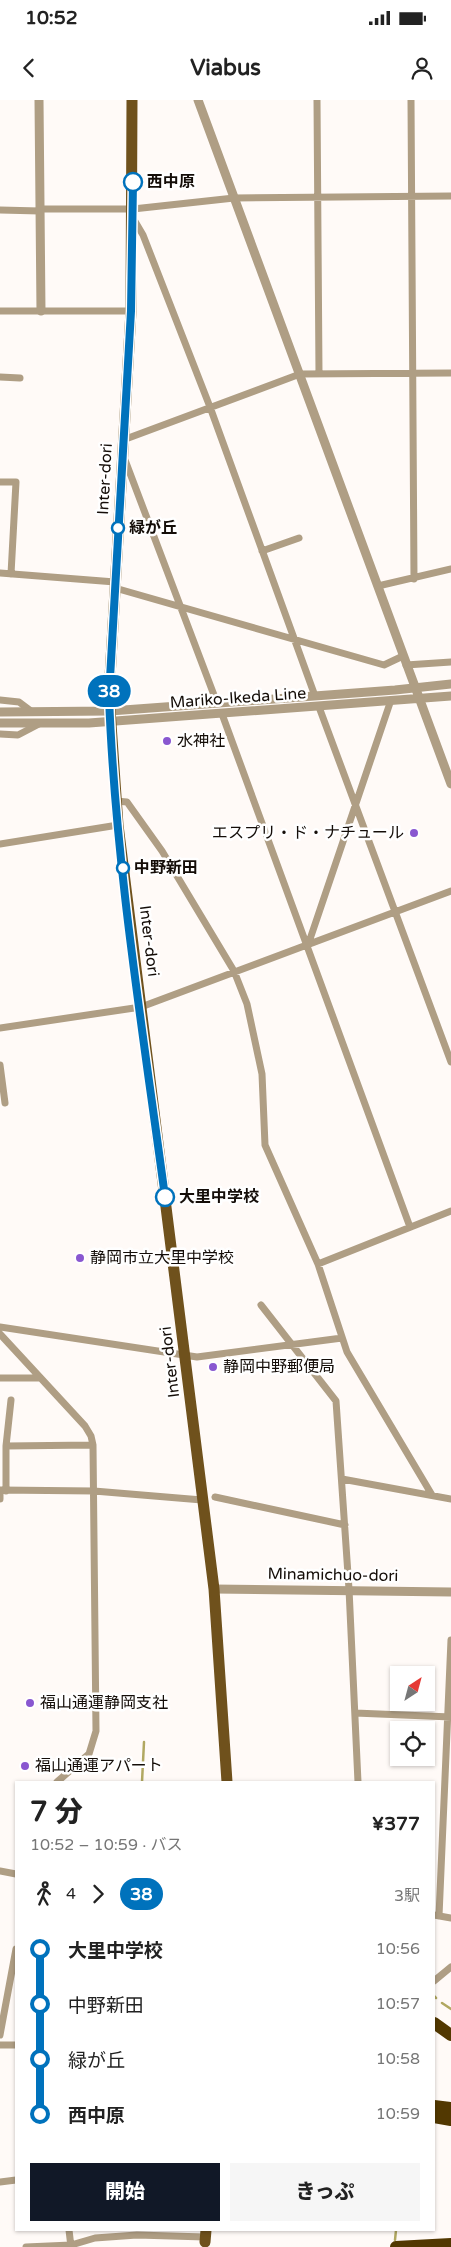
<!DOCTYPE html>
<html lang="ja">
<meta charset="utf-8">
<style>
body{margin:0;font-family:"Varela Round","Noto Sans JP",sans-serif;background:#f6f6f6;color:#222;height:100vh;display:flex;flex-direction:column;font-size:19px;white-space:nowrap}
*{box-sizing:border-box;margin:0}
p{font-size:16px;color:#767676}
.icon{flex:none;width:28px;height:28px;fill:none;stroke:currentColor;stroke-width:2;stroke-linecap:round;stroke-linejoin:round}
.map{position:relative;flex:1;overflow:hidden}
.sheet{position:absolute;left:15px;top:1681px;width:420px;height:450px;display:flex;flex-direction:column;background:#fff;border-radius:0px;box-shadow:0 1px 4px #0004}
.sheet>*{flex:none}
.badge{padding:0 10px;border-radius:16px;font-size:18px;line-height:32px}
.needle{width:32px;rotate:36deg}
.buttons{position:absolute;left:390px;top:1566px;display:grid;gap:10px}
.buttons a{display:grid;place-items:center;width:45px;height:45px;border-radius:0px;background:#fff;box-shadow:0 1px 4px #0004;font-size:25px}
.map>.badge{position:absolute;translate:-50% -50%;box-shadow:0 0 0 2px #fff}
.legs{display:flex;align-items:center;gap:8px;height:55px;padding:0 15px;font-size:16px}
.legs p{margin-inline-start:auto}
.overview{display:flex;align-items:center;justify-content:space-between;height:85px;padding:0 15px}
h1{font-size:28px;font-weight:800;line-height:38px}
.primary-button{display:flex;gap:10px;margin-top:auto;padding:10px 15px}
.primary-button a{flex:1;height:58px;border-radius:0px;background:#111827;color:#fff;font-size:20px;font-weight:800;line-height:58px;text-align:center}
.primary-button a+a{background:#f6f6f6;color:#222}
ul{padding:0 15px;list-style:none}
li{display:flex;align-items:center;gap:18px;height:55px;font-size:19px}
li i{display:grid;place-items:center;width:8px;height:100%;margin:0 6px;background:currentColor}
li i::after{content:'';width:12px;height:12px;margin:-6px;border:4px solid;border-radius:50%;background:#fff}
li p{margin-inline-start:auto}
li:first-child i{background:linear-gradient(#0000 50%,currentColor 0)}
li:last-child i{background:linear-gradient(currentColor 50%,#0000 0)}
.status{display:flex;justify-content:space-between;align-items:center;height:35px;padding:0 25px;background:#fff;direction:ltr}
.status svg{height:14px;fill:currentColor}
header{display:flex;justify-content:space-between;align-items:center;height:65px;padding:0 15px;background:#fff;font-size:22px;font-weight:800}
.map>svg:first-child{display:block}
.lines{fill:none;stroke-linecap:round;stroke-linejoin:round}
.stream{stroke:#b1a861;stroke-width:2.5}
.minor{stroke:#af9e84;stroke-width:7}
.tertiary{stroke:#af9e84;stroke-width:9}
.primary{stroke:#6f511c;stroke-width:11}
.motorway{stroke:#523801;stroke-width:12}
.line-1-casing{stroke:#fff;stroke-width:11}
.line-1{stroke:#0072bc;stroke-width:8}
.stop-1-dot{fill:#fff;stroke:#0072bc;stroke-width:2.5}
.poi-dot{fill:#8957d0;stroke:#fff;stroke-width:2}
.labels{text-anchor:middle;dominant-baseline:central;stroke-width:5;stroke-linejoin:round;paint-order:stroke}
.stop-label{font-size:16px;font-weight:bold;fill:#140d08;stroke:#fff;text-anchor:start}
.street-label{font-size:16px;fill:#140d08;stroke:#fff}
.poi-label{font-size:16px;fill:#140d08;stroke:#fff;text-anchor:start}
</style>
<div class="status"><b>10:52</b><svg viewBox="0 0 49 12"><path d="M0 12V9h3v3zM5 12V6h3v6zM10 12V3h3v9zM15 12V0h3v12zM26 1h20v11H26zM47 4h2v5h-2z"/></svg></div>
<header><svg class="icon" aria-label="back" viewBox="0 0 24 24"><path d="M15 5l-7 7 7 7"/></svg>Viabus<svg class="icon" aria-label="person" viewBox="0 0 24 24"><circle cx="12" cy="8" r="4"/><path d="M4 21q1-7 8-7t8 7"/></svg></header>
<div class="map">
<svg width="451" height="2147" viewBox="0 0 451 2147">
<rect width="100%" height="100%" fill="#fffaf7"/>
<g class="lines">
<path class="stream" d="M142,1682L144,1642
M434,1896L436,1898
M442,1903L451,1909
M395,2140L396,2130"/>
<path class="minor" d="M317,0L319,274
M411,0L414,479
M39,109H133L234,98L451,96
M0,110L40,111
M133,118L143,135L210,307L315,596
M0,211H131
M0,277L20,278
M123,340L300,274L451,273
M125,360L217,603
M0,382H16L11,474
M262,451L299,438
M0,473L115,482
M378,486L451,469
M115,488L384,565L403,556
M406,565L451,562
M0,600L19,602L31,611
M319,607L451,962
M222,614L410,1127
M0,634L18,635L39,624
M116,701L127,702L162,751L234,871L247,904L262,974L265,1045L318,1164L347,1252L432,1395
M0,744L118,725
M308,845L391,600
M0,928L141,907L451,791
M0,965L5,1003
M318,1164L451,1111
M261,1205L336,1301L349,1489L358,1682
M0,1227L197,1257L342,1238
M0,1234L85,1326L91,1336L93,1345L96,1631L89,1654L57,1682
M0,1278H40
M6,1346L93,1345
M342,1379L451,1399
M0,1390L94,1391L202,1400
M6,1391V1346L11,1300
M215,1397L345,1425
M0,1399V1390
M355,1613L451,1617
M0,1771L16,1774
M434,1815L451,1818
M439,1816L451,1540
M434,1881L451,1867
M0,1935L16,1849
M0,1945H16
M0,2082L16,2080
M69,2130L71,2147
M26,2147L71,2145L95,2138L137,2135L205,2137"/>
<path class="tertiary" d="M39,0L41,211
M198,0L451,684
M0,612L110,611L395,590L451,584
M0,623H89L451,596
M214,1489L451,1492"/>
<path class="primary" d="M132,0L131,211L109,595L118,725L214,1489L227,1682
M205,2142L206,2130"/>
<path class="motorway" d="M434,1923L451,1935
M434,2006L451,2008
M434,2017L451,2020
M396,2147L451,2144"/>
</g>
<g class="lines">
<defs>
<path id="line-1" d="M133,82L131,211L109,596C115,761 143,932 165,1097"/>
</defs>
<use href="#line-1" class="line-1-casing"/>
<use href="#line-1" class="line-1"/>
</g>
<g class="stop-1-dot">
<circle cx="133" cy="82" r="9"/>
<circle cx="118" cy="428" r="6"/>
<circle cx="123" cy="768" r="6"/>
<circle cx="165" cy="1097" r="9"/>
</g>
<g class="poi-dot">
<circle cx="167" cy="641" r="5"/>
<circle cx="414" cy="733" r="5"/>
<circle cx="80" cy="1158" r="5"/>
<circle cx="213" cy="1267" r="5"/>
<circle cx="30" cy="1603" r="5"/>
<circle cx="25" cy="1666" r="5"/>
</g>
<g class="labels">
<g class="stop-label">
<text x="147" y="82">西中原</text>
<text x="129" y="428">緑が丘</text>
<text x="134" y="768">中野新田</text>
<text x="179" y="1097">大里中学校</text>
</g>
<g class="street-label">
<text transform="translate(105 379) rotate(-87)">Inter-dori</text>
<text transform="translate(238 598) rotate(-4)">Mariko-Ikeda Line</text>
<text transform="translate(149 841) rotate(83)">Inter-dori</text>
<text transform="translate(170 1262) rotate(-97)">Inter-dori</text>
<text transform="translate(333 1475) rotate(1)">Minamichuo-dori</text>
</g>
<g class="poi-label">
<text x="177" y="641">水神社</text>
<text x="404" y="733" text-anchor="end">エスプリ・ド・ナチュール</text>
<text x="90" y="1158">静岡市立大里中学校</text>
<text x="223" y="1267">静岡中野郵便局</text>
<text x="40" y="1603">福山通運静岡支社</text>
<text x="35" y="1666">福山通運アパート</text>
</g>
</g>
</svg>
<div class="buttons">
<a><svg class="needle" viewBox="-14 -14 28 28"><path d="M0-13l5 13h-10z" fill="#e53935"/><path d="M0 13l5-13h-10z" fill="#767676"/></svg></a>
<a><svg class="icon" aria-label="locate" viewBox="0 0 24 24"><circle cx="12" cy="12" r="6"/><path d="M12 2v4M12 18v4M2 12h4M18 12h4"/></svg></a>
</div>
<b class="badge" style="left:109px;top:591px;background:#0072bc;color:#fff">38</b>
<section class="sheet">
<div class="overview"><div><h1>7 分</h1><p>10:52 – 10:59 · バス</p></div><b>¥377</b></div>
<div class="legs"><svg class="icon" aria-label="walk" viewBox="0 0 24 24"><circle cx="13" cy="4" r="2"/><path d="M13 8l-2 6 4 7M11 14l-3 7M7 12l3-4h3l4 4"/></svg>4<svg class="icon" aria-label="forward" viewBox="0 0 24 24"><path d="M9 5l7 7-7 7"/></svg><b class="badge" style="background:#0072bc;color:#fff">38</b><p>3駅</p></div>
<ul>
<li><i style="color:#0072bc"></i><b>大里中学校</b><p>10:56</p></li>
<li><i style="color:#0072bc"></i><span>中野新田</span><p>10:57</p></li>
<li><i style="color:#0072bc"></i><span>緑が丘</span><p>10:58</p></li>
<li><i style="color:#0072bc"></i><b>西中原</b><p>10:59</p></li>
</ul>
<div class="primary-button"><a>開始</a><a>きっぷ</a></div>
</section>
</div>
